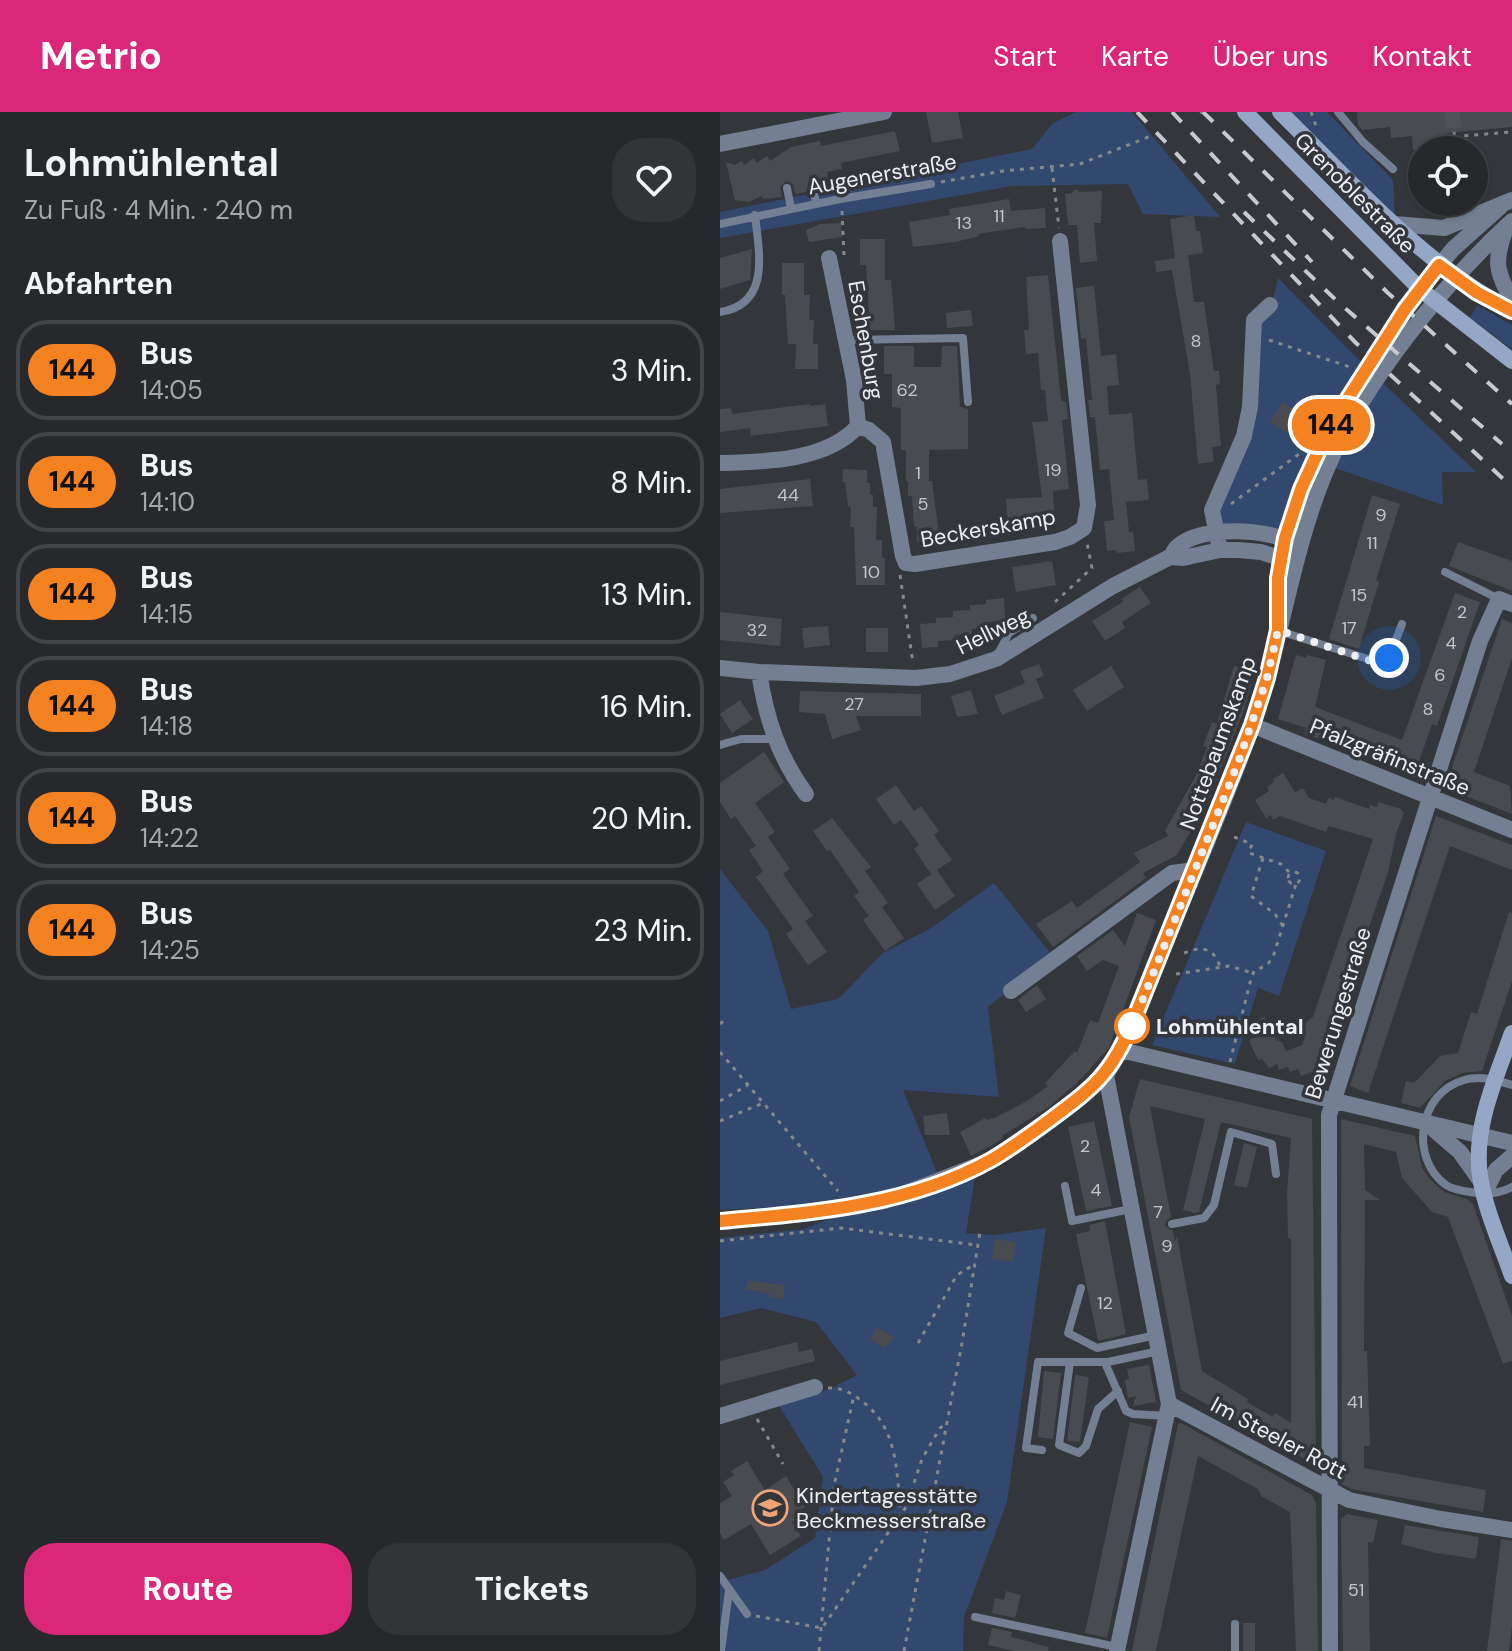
<!DOCTYPE html>
<html lang="de">
<meta charset="utf-8">
<style>
body{margin:0;font-family:"DM Sans",sans-serif;background:#323438;color:#f1f3f6;height:100vh;display:flex;flex-direction:column;font-size:30px;white-space:nowrap}
*{box-sizing:border-box;margin:0}
p{font-size:26px;color:#a4a6a9}
.icon{flex:none;width:44px;height:44px;fill:none;stroke:currentColor;stroke-width:2;stroke-linecap:round;stroke-linejoin:round}
.map{position:relative;flex:1;overflow:hidden}
.details{display:flex;flex-direction:column;background:#26282c;width:720px}
.details>*{flex:none}
.badge{padding:0 16px;border-radius:26px;font-size:28px;line-height:52px}
.tools{position:absolute;left:688px;top:24px;display:grid;gap:16px}
.tools a{display:grid;place-items:center;width:80px;height:80px;border-radius:50%;background:#26282c;box-shadow:0 2px 6px #0004,0 0 0 2px #424448;font-size:40px}
.you{position:absolute;width:40px;height:40px;margin:-20px;border:6px solid #fff;border-radius:50%;background:#1a73e8;box-shadow:0 0 0 12px #1a73e833}
.map>.badge{position:absolute;translate:-50% -50%;box-shadow:0 0 0 4px #fff}
h2{padding:0 24px;font-size:30px;line-height:72px}
.round{display:grid;place-items:center;flex:none;width:84px;height:84px;border-radius:32px;background:#323438}
.headline{display:flex;align-items:center;justify-content:space-between;height:136px;padding:0 24px}
h1{font-size:38px;font-weight:700;line-height:60px}
.cta{display:flex;gap:16px;margin-top:auto;padding:16px 24px}
.cta a{flex:1;height:92px;border-radius:32px;background:#db2777;color:#fff;font-size:32px;font-weight:700;line-height:92px;text-align:center}
.cta a+a{background:#323438;color:#f1f3f6}
ul{padding:0;list-style:none}
li{display:flex;align-items:center;gap:24px;height:100px;margin:0 16px 12px;padding:0 8px;border:4px solid #424448;border-radius:32px}
li div{flex:1}
li b{display:block;font-size:30px}
li em{font-style:normal}
li .badge{min-width:88px;font-weight:700;text-align:center}
header{display:flex;align-items:center;gap:48px;box-sizing:border-box;height:112px;padding:0 40px;background:#db2777;color:#fff}
header strong{font-size:38px}
nav{display:flex;gap:44px;margin-inline-start:auto;font-size:28px}
main{display:flex;flex:1;min-height:0}
.map>svg:first-child{display:block}
.green{fill:#32486f}
.building{fill:#484b50;fill-rule:evenodd}
.lines{fill:none;stroke-linecap:round;stroke-linejoin:round}
.street-tunnel{stroke:#4f5257;stroke-width:16;stroke-dasharray:16 8;stroke-linecap:butt}
.path{stroke:#86888d;stroke-width:3;stroke-dasharray:4 6;stroke-linecap:butt}
.lane{stroke:#737f92;stroke-width:8}
.street{stroke:#737f92;stroke-width:16}
.secondary{stroke:#95a7c6;stroke-width:16}
.rail{stroke:#c7c9cd;stroke-width:4;stroke-dasharray:14 14;stroke-linecap:butt}
.line-casing{stroke:#fff;stroke-width:18}
.line{stroke:#f58220;stroke-width:12}
.walk{stroke:#edeff3;stroke-width:8;stroke-dasharray:0 14.4}
.stop-dot{fill:#fff;stroke:#f58220;stroke-width:4}
.labels{text-anchor:middle;dominant-baseline:central;stroke-width:7;stroke-linejoin:round;paint-order:stroke}
.number-label{font-size:18px;fill:#c4c6ca}
.street-label{font-size:22px;fill:#edeff3;stroke:#33363b}
.stop-label{font-size:22px;font-weight:bold;fill:#edeff3;stroke:#33363b;text-anchor:start}
.poi-label{font-size:22px;fill:#edeff3;stroke:#33363b;text-anchor:start}
</style>
<header>
<strong>Metrio</strong>
<nav><a>Start</a><a>Karte</a><a>Über uns</a><a>Kontakt</a></nav>
</header>
<main>
<section class="details">
<div class="headline"><div><h1>Lohmühlental</h1><p>Zu Fuß · 4 Min. · 240 m</p></div><a class="round"><svg class="icon" aria-label="heart" viewBox="0 0 24 24"><path d="M12 20l-8-8c-3-5 5-10 8-4 3-6 11-1 8 4z"/></svg></a></div>
<h2>Abfahrten</h2>
<ul>
<li><span class="badge" style="background:#f58220;color:#111">144</span><div><b>Bus</b><p>14:05</p></div><em>3 Min.</em></li>
<li><span class="badge" style="background:#f58220;color:#111">144</span><div><b>Bus</b><p>14:10</p></div><em>8 Min.</em></li>
<li><span class="badge" style="background:#f58220;color:#111">144</span><div><b>Bus</b><p>14:15</p></div><em>13 Min.</em></li>
<li><span class="badge" style="background:#f58220;color:#111">144</span><div><b>Bus</b><p>14:18</p></div><em>16 Min.</em></li>
<li><span class="badge" style="background:#f58220;color:#111">144</span><div><b>Bus</b><p>14:22</p></div><em>20 Min.</em></li>
<li><span class="badge" style="background:#f58220;color:#111">144</span><div><b>Bus</b><p>14:25</p></div><em>23 Min.</em></li>
</ul>
<div class="cta"><a>Route</a><a>Tickets</a></div>
</section>
<div class="map">
<svg width="792" height="1539" viewBox="0 0 792 1539">
<rect width="100%" height="100%" fill="#33363b"/>
<path class="green" d="M356,0H412L500,105L423,102L408,72L293,74L0,126V100L312,37L333,11Z
M561,0H607L673,68L675,110Z
M558,166L645,254L579,434L497,418L494,406L526,324L535,210L551,196Z
M757,193L792,213V237L750,206Z
M659,267L756,360H722L723,393L609,354Z
M526,710L606,739L559,884L538,876L515,952L432,933Z
M0,757L48,819L71,897L118,887L163,841L211,816L274,771L332,843L268,895L279,985L183,978L219,1065L165,1084L114,1092L0,1098Z
M255,1065L246,1121L274,1123L326,1116L287,1390L244,1505L243,1539H0V1470L45,1458L95,1426L103,1365L58,1292L110,1277L137,1263L96,1210L41,1196L0,1206V1126L84,1117L113,1105L165,1096Z"/>
<path class="building" d="M206,0H238L243,26L212,31Z
M637,0H792V15L727,21L729,38H693L692,24L671,26L670,15L642,18L638,13Z
M175,19L180,39L121,51L122,57L107,60L110,75L100,77L92,71L88,73L86,80L75,82L73,72L66,69L60,75L62,85L43,87L42,84L29,90L15,88L6,50L15,53L22,49L24,53L34,46L37,51L47,44L50,49L71,35L100,29L101,34Z
M355,77L361,80L382,79L381,111H374L377,149L360,151L357,113H348L345,82L352,81Z
M289,87L291,99L325,96L326,116L306,117L305,115L258,122L259,124L235,130L193,135L189,110L230,103L229,97Z
M474,103L476,119H480L483,141L468,143L474,190H484L494,259H499L500,272L496,273L501,334L492,335L494,350L478,352L470,262L452,158L436,160L435,149L455,146L450,107Z
M121,111L122,125L89,130L86,118L100,112Z
M140,127H165V168H171L175,218H150L146,153H140Z
M32,137L30,168L0,177V146Z
M62,151H84V183H90L89,208H94L93,232H98V257H75L76,232H68L65,183H62Z
M328,163L341,288L346,290L348,307L342,308L349,377L333,379L335,411L288,414L286,387L322,385L312,310L328,309L325,278H321L318,241L306,242L304,218H309L306,165Z
M374,174L381,244L396,242L399,273L387,274L389,303L412,301L418,368L427,367L429,388L406,390L409,420H413L415,439L397,441L396,438L387,439L384,409L394,408L389,357L380,358L375,305H370L368,288H372L366,226L361,227L356,176Z
M251,198L253,214L227,216L226,201Z
M164,234H194V255H221L222,234H237L240,295L248,297V337L209,338V369H212L220,430H197V414L194,415L192,384H188V369H186V338H181V296L172,295V262H164Z
M563,290L579,301L566,321L550,310Z
M89,292L90,294L105,292L108,314L31,324L30,316L0,320V297L11,296L12,302Z
M123,357L147,358V371H150V383H153V395H157L156,428H162V446H165V473H136L134,415H130L131,395L128,394L125,370H122Z
M90,367L93,394L0,401V377Z
M652,383L680,392L656,468L659,470L639,537L609,527Z
M738,430L792,449V479L729,454Z
M332,449L336,473L296,480L292,455Z
M420,475L431,491L402,510L405,516L385,529L372,509L403,490L401,487Z
M735,481L760,490L717,614L712,612L695,661L585,622L586,616L558,607L576,543L587,546V543L606,548L595,595L682,628Z
M284,486L285,508L268,510V516L252,517V522L235,523V528L218,529V535L202,536L200,512L216,511V506L233,505V499L250,498V493L266,492V488Z
M0,500L62,507L60,534L0,528Z
M782,507L792,511V546L754,660L790,674L792,702L725,676Z
M108,514L110,533L84,536L82,516Z
M146,516H168V540H146Z
M319,552L324,564L316,567L324,586L282,603L274,584L305,571L300,559Z
M391,554L404,575L367,599L353,578Z
M514,554L535,560L524,598L489,687L457,743L423,761L426,766L333,835L316,812L352,789L357,796L420,750L414,741L448,724L445,719L476,663L487,635L483,634L492,610L497,612Z
M251,578L258,602L237,605L231,584Z
M80,579L201,582V604H136L141,618L112,627L105,602L79,600Z
M20,588L33,607L12,621L0,602Z
M44,640L64,670L35,691L55,720L48,725L70,757L63,762L93,804L85,809L107,840L88,853L66,822L73,817L36,765L43,759L29,738L36,734L15,704L11,707L0,690V671Z
M563,661L575,680L583,676L589,686L606,692L608,686L614,688L615,685L649,697L650,693L656,695L659,690L681,697L684,701L676,722L668,760L612,923L608,922L597,952L599,957L581,964L578,957L570,960L568,955L559,958L557,952L549,956L542,947L538,948L530,931V927L536,925L532,917L536,909L545,905L556,928L562,930L566,939L582,933L585,924L581,914L593,905L653,727L609,714L606,720L560,704L553,708L551,703L546,706L535,688L549,679L547,675L554,670L553,667Z
M176,673L194,699L201,694L219,719L214,723L232,748L211,762L194,737L199,733L181,708L174,713L156,687Z
M716,704L792,733V758L730,734L648,981L630,974Z
M112,706L151,755L145,759L168,791L162,795L184,826L165,839L143,808L149,804L134,784L139,780L110,738L107,739L93,719Z
M217,758L235,784L215,798L197,772Z
M789,800L792,801V869L762,959L742,961L725,969L700,996L681,991L686,969L694,971L720,944L738,941L751,900L757,902Z
M417,801L436,808L389,936L357,971L330,994L282,1024L283,1026L276,1031L251,1044L240,1020L265,1006L266,1008L274,1006L307,989L328,974L325,971L355,939L357,941L370,908L378,911L399,854L383,848L367,859L357,844L393,818L405,834Z
M317,873L326,887L306,900L298,888Z
M420,967L592,1007L596,1346L590,1350L461,1278L409,1005ZM430,994L485,1007L463,1098L474,1101L479,1100L501,1010L571,1026L567,1081L568,1126L571,1127V1311L555,1301L553,1305L527,1290L528,1287L482,1259L457,1124L455,1130L453,1119L445,1114L446,1109L451,1105Z
M227,1001L230,1023H205L203,1004Z
M621,1007L695,1024L702,1056L709,1066L724,1080L747,1087L753,1092L792,1204V1249L783,1252L728,1105L712,1100L682,1066L676,1040L644,1032L645,1078L660,1088H645L644,1239H647L650,1334H644V1356L766,1378L763,1400L631,1377L622,1372Z
M374,1009L392,1094L366,1099L348,1015Z
M524,1031L537,1035L527,1076L514,1073Z
M385,1109L406,1222L378,1229L356,1122L370,1119L369,1113Z
M275,1127L296,1130L293,1150L272,1147Z
M28,1169L65,1173L63,1187L49,1186L50,1182L26,1177Z
M157,1215L174,1225L165,1236L150,1228Z
M77,1230L79,1240L92,1237L95,1249L0,1273V1249Z
M429,1253L436,1290L413,1294L416,1284L408,1286L405,1268L409,1267L407,1257Z
M324,1259L341,1261L333,1327L318,1325Z
M355,1263L369,1265L360,1330L347,1329Z
M410,1310L432,1315L387,1526L365,1521Z
M461,1311L592,1383L596,1391L598,1539H576L570,1400L541,1384L538,1377L478,1344L436,1539H412L458,1312Z
M27,1349L45,1378L66,1364L85,1395L79,1399L82,1404L72,1410L81,1424L50,1443L31,1412L4,1428L0,1421V1391L12,1384L3,1370L14,1363L11,1359Z
M627,1402L658,1408L653,1431L648,1430L650,1539H623L621,1407Z
M685,1413L759,1425L756,1447L716,1441L681,1432Z
M781,1427L792,1429V1514L789,1539H767Z
M286,1479L301,1483L295,1506L272,1501L275,1486L284,1488Z
M523,1511H535V1539H523Z
M272,1516L292,1520L291,1525L329,1535L328,1539H294L268,1533Z"/>
<g class="lines">
<path class="street-tunnel" d="M732,0L734,20"/>
<path class="path" d="M591,0L596,14
M480,1L482,0
M734,20L736,38
M735,27L741,24L792,20
M332,56L339,116
M221,70L283,59L360,52L431,24
M122,99L124,143
M549,228L633,256
M511,392L579,342
M180,463L193,551
M335,490L372,456L367,431
M514,725L532,732L529,741L561,752L570,761
M543,746L531,784L555,802L564,816
M568 766a6 6 0 1 1 12 0a6 6 0 1 1-12 0Z
M464,841C481,834 494,835 500,855
M456,862L509,854L533,861
M0,912L7,906
M0,940L118,1079
M510,950L531,867L534,859L547,853L553,845L576,772
M0,989L28,973
M0,1009L43,991
M0,1129L121,1116L257,1133
M198,1231L237,1163L255,1152
M108,1276C122,1275 133,1282 143,1290C179,1318 176,1360 181,1401
M37,1307L63,1352
M36,1504L102,1516L186,1395L202,1347L220,1316L226,1312
M99,1539L114,1374L134,1283
M184,1539L242,1231L260,1120"/>
<path class="lane" d="M618,0L643,30L673,57
M67,76L71,96
M93,78L96,91
M0,112L120,87L211,72
M0,200C51,192 39,141 35,103
M126,228L243,226L248,290
M725,460L779,487
M559,519L664,552L669,546L682,512
M278,542L289,521L313,506
M0,633L21,627H54
M792,973C776,968 760,963 744,968C698,981 689,1046 726,1073C732,1077 743,1079 750,1080C765,1083 779,1082 792,1075
M345,1074L352,1109L411,1097
M452,1112L484,1106L494,1093L511,1020L552,1032L556,1062
M361,1176L348,1221L377,1236L436,1223
M439,1239L388,1250L386,1253L406,1299L413,1302L447,1304
M350,1250L339,1333L359,1341L366,1334L378,1297L398,1279
M322,1338L306,1336L318,1250H388
M0,1464L27,1502
M255,1505L397,1535
M1,1539L9,1479
M515,1539V1512"/>
<path class="street" d="M0,32L164,0
M674,112L724,116L792,88
M785,119C774,149 776,160 792,188
M138,314L149,318L163,330L183,444L186,451L195,452L335,430L350,425L364,416L368,393L340,129
M0,351C45,350 107,349 138,314L134,268L109,146
M500,438L492,398L524,324L530,295L534,208L550,193
M450,445C453,442 454,438 457,435C480,413 549,416 574,432
M558,497V466L565,426L581,377L609,316L700,177L733,137L780,95
M0,556L39,560L196,566L230,562L276,547L393,474L450,445L463,446L500,438H519L541,440L575,451
M39,560C46,606 58,644 86,682
M532,613L792,718
M291,879L452,761L475,758
M401,938L792,1031
M386,963L449,1292L397,1539
M712,1016L740,1040L762,1071
M764,1082L776,1058L792,1044
M0,1109L59,1104L165,1089L269,1049L337,1003L386,963L401,938L412,912C451,813 496,715 532,615C562,529 572,437 608,354C644,270 725,170 792,109
M449,1292L629,1388L721,1407L792,1418
M0,1304L95,1275
M610,1539L609,1003L760,529L779,487L792,492"/>
<path class="secondary" d="M525,0L700,177L792,249
M560,0C633,72 701,151 792,199
M792,921C776,966 753,1015 760,1064C765,1098 781,1132 792,1164"/>
<path class="rail" d="M417,0L635,230L792,375
M452,0L592,150
M483,0L668,181L792,292
M524,100L618,190L782,332"/>
</g>
<g class="lines">
<defs>
<path id="line" d="M0,1109C92,1101 188,1094 271,1048C292,1036 312,1021 331,1007C374,975 391,962 412,912L532,613L547,566L558,518V466L565,426L581,377L609,316L685,197L719,153L756,180L792,199"/>
</defs>
<use href="#line" class="line-casing"/>
<use href="#line" class="line"/>
<path class="walk" d="M412,914L518,651L547,566L558,518L657,551L664,552L669,546"/>
</g>
<defs>
<symbol id="school-ring" viewBox="-11 -11 22 22"><circle r="9.5" fill="#33363b" stroke="#efa376" stroke-width="1.5"/><path d="M0-5L7-2L0 1L-7-2ZM-4 1L0 2.5L4 1V4Q0 6-4 4Z" fill="#efa376"/></symbol>
</defs>
<g fill-rule="evenodd">
<use href="#school-ring" x="30" y="1376" width="40" height="40"/>
</g>
<circle class="stop-dot" cx="412" cy="914" r="16"/>
<g class="labels">
<g class="number-label">
<text x="279" y="104">11</text>
<text x="244" y="111">13</text>
<text x="476" y="229">8</text>
<text x="187" y="278">62</text>
<text x="333" y="358">19</text>
<text x="198" y="361">1</text>
<text x="68" y="383">44</text>
<text x="203" y="392">5</text>
<text x="661" y="403">9</text>
<text x="652" y="431">11</text>
<text x="151" y="460">10</text>
<text x="639" y="483">15</text>
<text x="742" y="500">2</text>
<text x="629" y="516">17</text>
<text x="37" y="518">32</text>
<text x="731" y="531">4</text>
<text x="720" y="563">6</text>
<text x="134" y="592">27</text>
<text x="708" y="597">8</text>
<text x="365" y="1034">2</text>
<text x="376" y="1078">4</text>
<text x="438" y="1100">7</text>
<text x="447" y="1134">9</text>
<text x="385" y="1191">12</text>
<text x="635" y="1290">41</text>
<text x="636" y="1478">51</text>
</g>
<g class="street-label">
<text transform="translate(162 62) rotate(-10)">Augenerstraße</text>
<text transform="translate(635 81) rotate(45)">Grenoblestraße</text>
<text transform="translate(146 228) rotate(80)">Eschenburg</text>
<text transform="translate(268 416) rotate(-10)">Beckerskamp</text>
<text transform="translate(273 519) rotate(-26)">Hellweg</text>
<text transform="translate(498 631) rotate(-70)">Nottebaumskamp</text>
<text transform="translate(670 645) rotate(22)">Pfalzgräfinstraße</text>
<text transform="translate(618 901) rotate(-73)">Bewerungestraße</text>
<text transform="translate(559 1326) rotate(28)">Im Steeler Rott</text>
</g>
<g class="stop-label">
<text x="436" y="914">Lohmühlental</text>
</g>
<g class="poi-label">
<text x="76" y="1383">Kindertagesstätte<tspan x="76" dy="25">Beckmesserstraße</tspan></text>
</g>
</g>
</svg>
<div class="tools">
<a><svg class="icon" aria-label="locate" viewBox="0 0 24 24"><circle cx="12" cy="12" r="6"/><path d="M12 2v4M12 18v4M2 12h4M18 12h4"/></svg></a>
</div>
<div class="you" style="left:669px;top:546px"></div>
<b class="badge" style="left:611px;top:313px;background:#f58220;color:#111">144</b>
</div>
</main>
